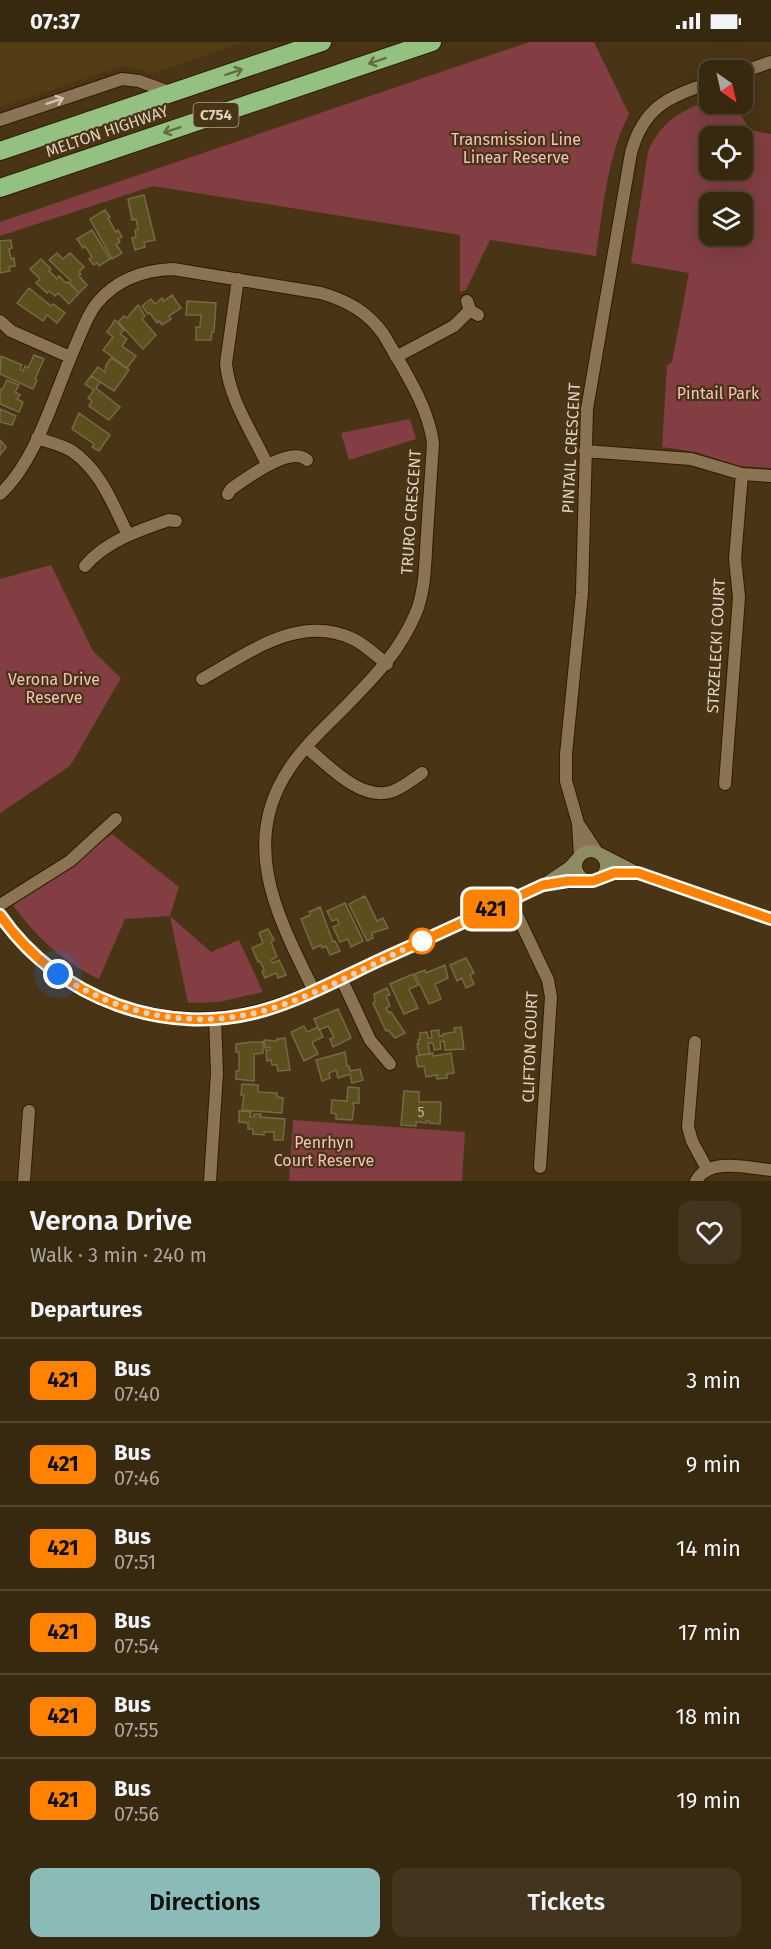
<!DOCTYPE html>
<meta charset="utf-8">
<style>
body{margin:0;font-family:"Fira Sans",sans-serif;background:#42341e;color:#f1f3f6;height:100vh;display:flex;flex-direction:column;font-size:22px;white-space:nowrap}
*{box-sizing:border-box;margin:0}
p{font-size:20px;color:#aaa69f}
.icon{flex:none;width:33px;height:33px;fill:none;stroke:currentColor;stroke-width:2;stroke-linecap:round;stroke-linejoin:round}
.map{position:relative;height:1139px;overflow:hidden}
.details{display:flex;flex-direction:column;background:#372810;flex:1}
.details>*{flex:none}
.badge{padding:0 12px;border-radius:9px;font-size:21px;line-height:39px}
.needle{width:39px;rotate:146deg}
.buttons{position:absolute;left:699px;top:18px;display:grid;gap:12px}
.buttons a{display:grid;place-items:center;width:54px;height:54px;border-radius:12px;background:#372810;box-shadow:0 6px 24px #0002,0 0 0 2px #514430;font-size:30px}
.you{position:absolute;width:30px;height:30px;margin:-15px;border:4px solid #fff;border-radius:50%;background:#1a73e8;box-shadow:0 0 0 9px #1a73e833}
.map>.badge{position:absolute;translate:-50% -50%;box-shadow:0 0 0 3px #fff}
h2{padding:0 30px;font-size:22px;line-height:54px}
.round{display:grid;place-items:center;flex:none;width:63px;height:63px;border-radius:12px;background:#42341e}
.summary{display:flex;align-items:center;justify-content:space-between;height:102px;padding:0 30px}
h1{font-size:28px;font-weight:600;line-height:45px}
.cta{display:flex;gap:12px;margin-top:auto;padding:12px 30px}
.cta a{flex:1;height:69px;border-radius:12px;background:#8bbbb9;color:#111;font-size:24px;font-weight:600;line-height:69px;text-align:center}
.cta a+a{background:#42341e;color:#f1f3f6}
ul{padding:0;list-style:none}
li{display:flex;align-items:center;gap:18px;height:84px;padding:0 30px;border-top:2px solid #514430}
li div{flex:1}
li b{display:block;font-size:22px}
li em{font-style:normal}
li .badge{min-width:66px;font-weight:700;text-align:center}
.status{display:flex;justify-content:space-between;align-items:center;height:42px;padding:0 30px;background:#372810;direction:ltr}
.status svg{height:16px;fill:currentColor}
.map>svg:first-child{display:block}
.built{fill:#543c14}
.green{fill:#823e43;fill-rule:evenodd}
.building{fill:#5b4f1d;stroke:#746b46;stroke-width:1.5}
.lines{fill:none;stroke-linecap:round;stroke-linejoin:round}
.street-casing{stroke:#2f1c00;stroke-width:14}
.secondary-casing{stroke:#2f1c00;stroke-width:14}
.highway-casing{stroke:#2f1c00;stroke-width:20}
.street{stroke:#8a7453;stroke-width:12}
.secondary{stroke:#8d8b61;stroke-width:12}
.highway{stroke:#94c081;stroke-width:18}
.oneway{stroke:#676d40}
.oneway2{stroke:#d1c4b0}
.line-casing{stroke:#fff;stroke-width:14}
.line{stroke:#ff8200;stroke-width:9}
.walk{stroke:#ded2c0;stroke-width:6;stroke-dasharray:0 10.8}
.stop-dot{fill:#fff;stroke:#ff8200;stroke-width:3}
.labels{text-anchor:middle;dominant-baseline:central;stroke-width:4.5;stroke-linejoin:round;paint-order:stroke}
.number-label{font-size:14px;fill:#bdb197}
.shield{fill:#493515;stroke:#b1a38d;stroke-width:1.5}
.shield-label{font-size:15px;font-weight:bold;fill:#ded2c0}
.street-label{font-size:16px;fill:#ded2c0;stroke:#493515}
.park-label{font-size:16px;fill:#f4c0c2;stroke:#493515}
</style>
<div class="status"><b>07:37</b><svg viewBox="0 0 49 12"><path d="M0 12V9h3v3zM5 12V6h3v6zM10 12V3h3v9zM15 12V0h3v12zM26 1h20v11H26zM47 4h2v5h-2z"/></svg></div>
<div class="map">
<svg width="771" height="1139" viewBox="0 0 771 1139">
<rect width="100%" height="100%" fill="#493515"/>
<path class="built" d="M0,0H244L151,32L126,23L0,65Z"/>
<path class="green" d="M529,0H594L629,72C607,115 603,166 596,214L490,198L466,248L460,250V193L153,144L0,194V180Z
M709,58L710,62H736L749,88L771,92V426L739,424L696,410L662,405L667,323L672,320L689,231L631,221L648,110C660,80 681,69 709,58ZM710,94H742V128H710ZM710,160H742V194H710Z
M410,377L416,397L349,418L341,391Z
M51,523L93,609L121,636L70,724L0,771V537Z
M112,792L179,845L170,874L211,910L239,898L263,950L219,960L188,961L170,874L125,877L99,937C63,920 36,895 13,863Z
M293,1078L465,1090L462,1139H289Z"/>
<path class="building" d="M144,153L155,198L144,200L145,205L135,208L132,196L136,195L135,188L138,187L136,177L132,178L128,157Z
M105,168L110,175L108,176L116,190L118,188L122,195L118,197L120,200L116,202L122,211L112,217L90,177Z
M92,188L110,217L99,224L97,221L94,223L89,217L92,215L85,204L83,206L77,197Z
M11,198L12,206L9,207L11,217L14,216L15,224L9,225L10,229L0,231V199Z
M57,211L63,217L70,211L84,225L79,230L81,232L79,234L87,243L79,251L69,241L71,239L49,218Z
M41,217L51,227L49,229L57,237L59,234L66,241L68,240L79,251L69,262L58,251L55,254L49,249L47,251L36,241L40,237L30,227Z
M29,246L51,264L53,262L65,271L57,281L47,273L43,279L17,261Z
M172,253L181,266L169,274L171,277L162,283L159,279L157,281L150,271L148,272L142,264L151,257L155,262L162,256L164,259Z
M187,259L216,261L214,290H212L211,298H196V285H200L201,273H186Z
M138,263L145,274L142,277L156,293L143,307L118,280L124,274L127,276Z
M115,278L124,288L120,292L127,297L122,304L136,314L127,326L103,308L113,295L107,290Z
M34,313L44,317L35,337L37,338L33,347L0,332L1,314L22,323L20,327L23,329L25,324L28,326Z
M111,316L129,328L114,349L91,334L98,325L105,330L106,323Z
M91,334L100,340L96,346L120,365L109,378L89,364L92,359L88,356L94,348L85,342Z
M7,338L19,343L15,350L20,353L17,357L23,360L19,370L0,362V347L2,348Z
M0,367L16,374L12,383L0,380Z
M79,371L110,393L99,409L92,405L94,402L72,387Z
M0,398L6,405L0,413Z
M365,854L377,879L383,876L388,886L372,891L373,896L367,899L349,862Z
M345,861L363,899L351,905L348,897L340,900L333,885L339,882L337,877L332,879L327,869Z
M320,865L333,900L335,899L340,909L330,913L326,904L322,906L321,903L313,907L301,877L310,873L309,870Z
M268,887L274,898L271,900L277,915L271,918L273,921L279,918L286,933L278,936L276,931L265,936L262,929L264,928L260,919L258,920L252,906L263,901L259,891Z
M466,916L474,931L470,933L474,942L466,946L462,936L457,939L450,923Z
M445,923L448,936L435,942L441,957L429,962L415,932L425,928L426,931Z
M413,932L418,943L409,947L418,966L404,972L390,942Z
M387,946L390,953L386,954L390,964L386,966L389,971L391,970L405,991L395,996L388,988L386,989L373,961L375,960L374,952Z
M338,967L351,996L333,1005L330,997L334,995L328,984L319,988L314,977Z
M304,984L307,990L318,985L323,995L312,1000L318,1012L304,1019L291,990Z
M461,985L464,1007L445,1008L444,999L440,1000L441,1007L434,1008L433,1001H428L430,1012L419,1013L417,1002H419L418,998L420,997V991L427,990L428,996H432L431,989L439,988V994H443V992L455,990L454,986Z
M285,996L290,1028L278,1029L277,1023H272L271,1018L267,1019L266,1008H270V1005L265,1006L264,998L277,999V997Z
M252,1000H263V1011L254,1012V1039L236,1037V1029H239V1010H236V1002Z
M345,1010L347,1024H349L350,1029L360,1027L363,1038L352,1041L350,1032L338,1036L336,1028L329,1031L330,1036L322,1039L316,1018Z
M433,1011V1014L451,1011L454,1031L447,1032V1036L437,1037V1033L426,1035L424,1024L418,1025L416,1014Z
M242,1042L258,1043V1050L277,1051V1055L283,1056L282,1071L242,1068L244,1053H241Z
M348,1045L359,1046V1061H353L354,1065L352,1078L336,1077V1072L331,1071L332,1058L347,1059Z
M404,1049L419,1050V1060H441L440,1082L429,1081V1079H426V1081L416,1080V1084L401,1083Z
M239,1069L251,1070L250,1075H254V1072H261L260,1075L285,1077L283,1098H274V1090H264V1093L253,1092V1087H248V1081L239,1080Z"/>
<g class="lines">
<defs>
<path id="street" d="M742,30L771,20
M0,78L122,37L139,39L172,51
M238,237L226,321C229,357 252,390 267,422
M467,259L470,268L478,273
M0,279L11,289L70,315
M396,315L454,284L470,268
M37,396C48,400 62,403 72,409C101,429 113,463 128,493
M585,409L691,417L742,432L771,434
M0,452C38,418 56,345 78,298C83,286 88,272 97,261C116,238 144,228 173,227L321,251C348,259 368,270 384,293C403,327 428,363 433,401C431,432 429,462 427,492C425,519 426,548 415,573C398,612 373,636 344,666C325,685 304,704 289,727C238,803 279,877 314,949
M228,452L231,447C247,436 290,403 307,418
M85,524C106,499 140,488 169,478L176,479
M202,637C247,612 299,571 353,597C366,603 376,614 387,622
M306,705C328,723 359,758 390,750C401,747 412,738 422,731
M725,742L739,555L735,517L742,432
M580,784L597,810
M580,814L578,781L566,739V712L582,551L587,367L631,111C643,66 668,54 710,41
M510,858L548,938L551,955L540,1125
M0,863L70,819L116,777
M341,936L370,998L390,1022
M695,1000L688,1085L692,1099L707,1127
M24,1139L29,1069
M210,1139L217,1031L215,977
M696,1139C709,1115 748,1126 771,1128"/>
<path id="secondary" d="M576 824a15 15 0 1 1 30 0a15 15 0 1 1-30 0Z
M601,812L638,831L771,877
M547,842L585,838
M0,873C67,971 187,1000 295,957L543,843L570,825L577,817"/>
<path id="highway" d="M0,109L322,0
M0,146L432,0"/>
</defs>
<use href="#street" class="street-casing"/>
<use href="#secondary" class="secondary-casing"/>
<use href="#highway" class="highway-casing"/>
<use href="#street" class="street"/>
<use href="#secondary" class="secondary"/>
<use href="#highway" class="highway"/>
</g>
<defs><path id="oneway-shaft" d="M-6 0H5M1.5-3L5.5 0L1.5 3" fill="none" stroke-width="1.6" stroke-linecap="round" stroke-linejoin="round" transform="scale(1.5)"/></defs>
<g class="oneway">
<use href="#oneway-shaft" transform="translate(377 19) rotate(161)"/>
<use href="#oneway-shaft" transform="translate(234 30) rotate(-19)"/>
<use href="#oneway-shaft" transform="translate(172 88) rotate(161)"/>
</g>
<use class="oneway2" href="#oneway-shaft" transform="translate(55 59) rotate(-19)"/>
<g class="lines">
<defs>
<path id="line" d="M0,873C58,957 166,997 265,968C305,956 343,935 382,917C436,893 489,868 543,843L568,839H593L614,831H638L771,877"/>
</defs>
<use href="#line" class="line-casing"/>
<use href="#line" class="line"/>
<path class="walk" d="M58,932C119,973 191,988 263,969C317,954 370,922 422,899"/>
</g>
<circle class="stop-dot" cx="422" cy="899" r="12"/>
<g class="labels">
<g class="number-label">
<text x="421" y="1070">5</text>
</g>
<rect class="shield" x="193.5" y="61" width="45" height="24" rx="4.5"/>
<g class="shield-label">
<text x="216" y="73">C754</text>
</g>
<g class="street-label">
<text transform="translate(107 89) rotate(-19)">MELTON HIGHWAY</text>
<text transform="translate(571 406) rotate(-87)">PINTAIL CRESCENT</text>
<text transform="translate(411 470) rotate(-86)">TRURO CRESCENT</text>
<text transform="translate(716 604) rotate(-87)">STRZELECKI COURT</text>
<text transform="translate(530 1005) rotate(-88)">CLIFTON COURT</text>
</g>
<g class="park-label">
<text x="516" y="97">Transmission Line<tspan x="516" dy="18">Linear Reserve</tspan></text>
<text x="718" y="351">Pintail Park</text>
<text x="54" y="637">Verona Drive<tspan x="54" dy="18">Reserve</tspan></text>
<text x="324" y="1100">Penrhyn<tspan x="324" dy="18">Court Reserve</tspan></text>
</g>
</g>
</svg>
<div class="buttons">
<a><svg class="needle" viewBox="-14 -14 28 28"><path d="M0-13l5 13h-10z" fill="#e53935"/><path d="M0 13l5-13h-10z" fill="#aaa69f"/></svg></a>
<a><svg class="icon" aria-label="locate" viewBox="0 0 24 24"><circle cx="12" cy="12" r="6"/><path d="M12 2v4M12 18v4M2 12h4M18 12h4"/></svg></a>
<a><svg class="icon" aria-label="layers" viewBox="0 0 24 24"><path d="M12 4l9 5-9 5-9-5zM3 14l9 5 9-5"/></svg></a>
</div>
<div class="you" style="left:58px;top:932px"></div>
<b class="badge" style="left:491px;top:867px;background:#ff8200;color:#111">421</b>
</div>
<section class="details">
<div class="summary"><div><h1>Verona Drive</h1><p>Walk · 3 min · 240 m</p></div><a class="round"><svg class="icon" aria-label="heart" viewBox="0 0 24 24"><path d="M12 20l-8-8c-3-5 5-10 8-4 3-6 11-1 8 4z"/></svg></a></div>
<h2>Departures</h2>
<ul>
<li><span class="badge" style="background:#ff8200;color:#111">421</span><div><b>Bus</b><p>07:40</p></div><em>3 min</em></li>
<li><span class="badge" style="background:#ff8200;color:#111">421</span><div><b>Bus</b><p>07:46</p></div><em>9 min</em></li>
<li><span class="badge" style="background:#ff8200;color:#111">421</span><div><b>Bus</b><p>07:51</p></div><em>14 min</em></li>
<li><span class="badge" style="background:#ff8200;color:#111">421</span><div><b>Bus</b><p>07:54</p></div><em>17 min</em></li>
<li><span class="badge" style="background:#ff8200;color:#111">421</span><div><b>Bus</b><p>07:55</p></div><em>18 min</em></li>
<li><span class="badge" style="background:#ff8200;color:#111">421</span><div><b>Bus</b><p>07:56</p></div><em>19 min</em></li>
</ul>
<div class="cta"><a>Directions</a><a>Tickets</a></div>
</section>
